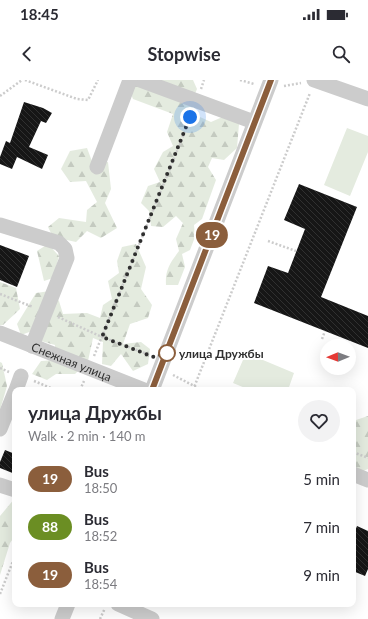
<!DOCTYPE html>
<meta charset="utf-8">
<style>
body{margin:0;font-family:Lato,sans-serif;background:#f2f2f3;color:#2b2b33;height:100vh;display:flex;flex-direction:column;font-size:15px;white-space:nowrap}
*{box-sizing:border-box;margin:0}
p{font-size:13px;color:#7c7c81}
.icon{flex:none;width:22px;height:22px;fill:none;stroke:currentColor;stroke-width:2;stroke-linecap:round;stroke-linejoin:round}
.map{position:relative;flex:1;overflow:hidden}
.side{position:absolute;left:12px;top:307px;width:344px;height:220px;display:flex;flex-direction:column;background:#fff;border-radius:8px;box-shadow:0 4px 16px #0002}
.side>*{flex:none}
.badge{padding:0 8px;border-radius:13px;font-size:14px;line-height:26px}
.needle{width:26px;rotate:269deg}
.controls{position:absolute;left:320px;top:259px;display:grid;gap:8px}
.controls a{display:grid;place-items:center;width:36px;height:36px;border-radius:50%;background:#fff;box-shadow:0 4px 16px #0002;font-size:20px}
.you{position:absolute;width:20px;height:20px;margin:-10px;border:3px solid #fff;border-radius:50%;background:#1a73e8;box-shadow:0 0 0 6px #1a73e833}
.map>.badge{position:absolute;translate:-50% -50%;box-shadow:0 0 0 2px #fff}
.round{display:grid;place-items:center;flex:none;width:42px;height:42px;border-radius:21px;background:#f2f2f3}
.headline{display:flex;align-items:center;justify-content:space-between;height:68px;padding:0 16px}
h1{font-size:19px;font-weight:700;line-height:30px}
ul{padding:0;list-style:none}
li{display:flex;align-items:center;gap:12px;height:48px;padding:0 16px}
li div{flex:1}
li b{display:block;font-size:15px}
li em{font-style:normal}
li .badge{min-width:44px;font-weight:700;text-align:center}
.status{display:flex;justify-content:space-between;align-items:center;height:28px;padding:0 20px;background:#fff;direction:ltr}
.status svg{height:11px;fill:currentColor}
header{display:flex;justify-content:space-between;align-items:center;height:52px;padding:0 16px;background:#fff;font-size:18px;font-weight:700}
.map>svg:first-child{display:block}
.forest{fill:url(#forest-firs)}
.pitch{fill:#e4ebdf}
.building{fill:url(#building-back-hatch)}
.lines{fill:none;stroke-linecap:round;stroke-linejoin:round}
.path{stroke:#ccc;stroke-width:2.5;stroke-dasharray:2 2;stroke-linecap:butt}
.minor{stroke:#ccc;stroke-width:15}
.line-casing{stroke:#fff;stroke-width:9}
.line{stroke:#8b5e3c;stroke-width:6}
.walk{stroke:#2f2f2f;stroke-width:4;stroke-dasharray:0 7.2}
.stop-dot{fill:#fff;stroke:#8b5e3c;stroke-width:2}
.labels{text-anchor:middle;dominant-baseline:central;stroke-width:4;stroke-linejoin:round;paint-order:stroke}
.stop-label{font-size:12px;font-weight:bold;fill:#2f2f2f;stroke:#fff;text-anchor:start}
.street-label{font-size:12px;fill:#2f2f2f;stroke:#fff}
</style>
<div class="status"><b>18:45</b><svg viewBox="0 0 49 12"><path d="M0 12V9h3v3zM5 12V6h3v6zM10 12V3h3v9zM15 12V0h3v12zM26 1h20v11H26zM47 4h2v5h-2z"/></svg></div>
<header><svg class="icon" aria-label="back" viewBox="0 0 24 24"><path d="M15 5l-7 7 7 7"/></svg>Stopwise<svg class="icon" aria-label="search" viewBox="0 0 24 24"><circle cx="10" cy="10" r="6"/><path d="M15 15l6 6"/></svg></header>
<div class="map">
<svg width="368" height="539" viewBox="0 0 368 539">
<defs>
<pattern id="forest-firs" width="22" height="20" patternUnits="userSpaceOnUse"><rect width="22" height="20" fill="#e4ebdf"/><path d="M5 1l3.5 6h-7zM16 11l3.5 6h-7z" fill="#c4cac0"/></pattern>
<pattern id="building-back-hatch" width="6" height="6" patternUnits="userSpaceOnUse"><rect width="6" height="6" fill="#161616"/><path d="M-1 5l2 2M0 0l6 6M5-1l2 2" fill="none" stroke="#303030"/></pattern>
</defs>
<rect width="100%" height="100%" fill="#fff"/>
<path class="forest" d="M136,0H193L197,9L191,23L200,37L211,42L227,35L239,44L237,68L224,80L212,78L208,87L216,100L202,139L194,145L195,157L190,170L182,174L185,187L178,205H166C165,190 170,183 179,171L176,159L183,143L176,136L163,147L151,146L149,131L141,123L148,106L160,102L154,89L163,72L173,66L167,52L173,34L133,19L127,5Z
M87,68L93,84L108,82L111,109L105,123L117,148L101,158L87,151L76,162L53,157L48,147L59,138L86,142L87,130L97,122L86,101L70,102L61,89L70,71Z
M48,164L59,176L53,198L44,201L37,171Z
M136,164L146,187L141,209L152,225L148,238L130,244L123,264L141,262L150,269L148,284L133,291L121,274L111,286L102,284L103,262L93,258L88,281L75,294H56L47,300L32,294L41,281L55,280V265L41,261L35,250L21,255L17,244L36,213L50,211L59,221L63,234L87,233L100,238L103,225L112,219L108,201L119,193L117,181L122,167Z
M0,202L16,208L20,229L3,245H0Z
M0,282L2,283L7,306L0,330Z
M368,336V389L363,391L353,387V341Z
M15,418V456L10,463L0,495V436Z"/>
<path class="pitch" d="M347,48L368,56V72L350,116L324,105Z
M246,273L294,293L288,310H250L233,303Z"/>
<path class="building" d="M24,22L43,28L52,33L46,43L41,41L29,67L48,75L42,89L17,77L12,89L0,84V77L6,61L10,63Z
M299,104L357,127L321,217L368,236V268L254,223L268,186L288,193L305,149L284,140Z
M0,165L29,176L17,207L0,200Z
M5,370L15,374V394L0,388V382Z
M357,446L368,451V489L365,496L353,491V456Z"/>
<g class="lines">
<path class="path" d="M25,0L77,19L88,20L98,0
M240,0L254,4
M284,6L301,3
M201,9L204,0
M0,16L22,0
M268,161L296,171
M0,214L33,227
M58,237L102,257L150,275
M322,259L325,251
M94,276L192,34
M0,288L9,292
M173,295L202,310
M34,301L56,310
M80,310L84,301
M193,310L310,13
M353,372L368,378
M0,514L15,476
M100,539L105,528"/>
<g class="minor">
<path d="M140,0L254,42"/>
<path d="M314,0L368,19"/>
<path d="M97,87L130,0"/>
<path d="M0,145L59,163L65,169L67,178L32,266"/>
<path id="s1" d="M0,253L144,310"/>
<path d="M16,310L21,296"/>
<path d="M152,310L271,0"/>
<path d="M0,349L15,312"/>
<path d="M353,394L368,400"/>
<path d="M0,405L15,410"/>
<path d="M118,524L152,539"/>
<path d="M62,539L68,524"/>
</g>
</g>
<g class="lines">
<defs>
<path id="line" d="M152,310L271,0"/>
</defs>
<use href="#line" class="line-casing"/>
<use href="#line" class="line"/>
<path class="walk" d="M167,273L154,277L102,257L190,37"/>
</g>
<circle class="stop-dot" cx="167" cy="273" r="8"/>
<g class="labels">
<g class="stop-label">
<text x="179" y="273">улица Дружбы</text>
</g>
<g class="street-label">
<text stroke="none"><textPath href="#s1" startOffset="77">Снежная улица</textPath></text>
</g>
</g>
</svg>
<div class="controls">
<a><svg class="needle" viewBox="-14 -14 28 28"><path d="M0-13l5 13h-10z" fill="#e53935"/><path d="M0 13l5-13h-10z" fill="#7c7c81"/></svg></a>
</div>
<div class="you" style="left:190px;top:37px"></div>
<b class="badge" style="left:212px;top:155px;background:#8b5e3c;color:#fff">19</b>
<section class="side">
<div class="headline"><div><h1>улица Дружбы</h1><p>Walk · 2 min · 140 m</p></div><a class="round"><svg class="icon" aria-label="heart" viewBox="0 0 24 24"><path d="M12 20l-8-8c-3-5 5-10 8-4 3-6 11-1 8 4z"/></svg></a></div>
<ul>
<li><span class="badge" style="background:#8b5e3c;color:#fff">19</span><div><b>Bus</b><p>18:50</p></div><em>5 min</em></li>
<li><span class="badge" style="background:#6b8e23;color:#fff">88</span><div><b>Bus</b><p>18:52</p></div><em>7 min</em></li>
<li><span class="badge" style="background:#8b5e3c;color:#fff">19</span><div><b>Bus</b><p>18:54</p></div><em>9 min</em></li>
</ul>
</section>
</div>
